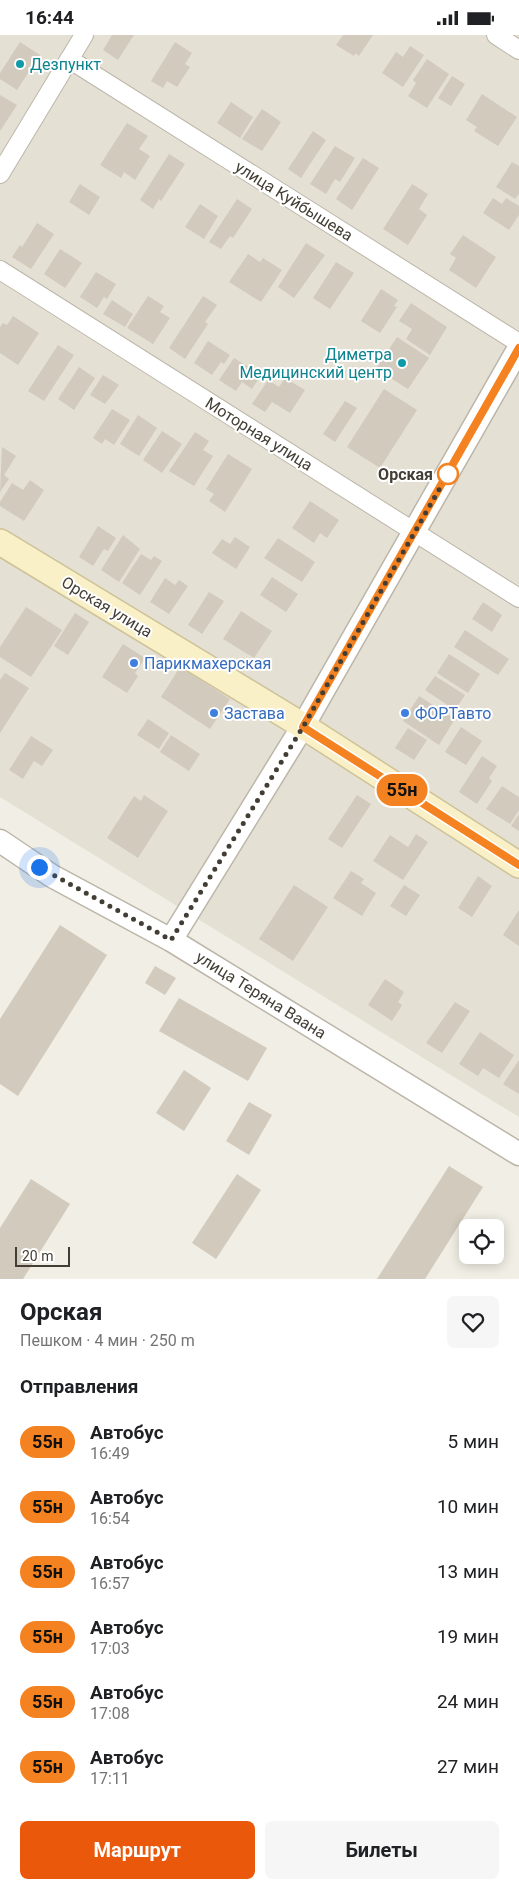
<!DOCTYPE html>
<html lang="ru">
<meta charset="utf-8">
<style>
body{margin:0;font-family:Roboto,sans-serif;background:#f6f6f6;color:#202124;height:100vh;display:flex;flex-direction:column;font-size:19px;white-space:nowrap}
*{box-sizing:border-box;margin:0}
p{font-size:16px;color:#757577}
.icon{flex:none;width:28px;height:28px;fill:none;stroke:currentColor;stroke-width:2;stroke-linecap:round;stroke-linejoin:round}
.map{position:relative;height:1244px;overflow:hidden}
.side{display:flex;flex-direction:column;background:#fff;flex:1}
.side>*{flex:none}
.badge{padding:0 10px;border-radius:16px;font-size:18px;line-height:32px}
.controls{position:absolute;left:459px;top:1184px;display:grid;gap:10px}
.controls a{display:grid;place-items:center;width:45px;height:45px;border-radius:8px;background:#fff;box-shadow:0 2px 12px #0003;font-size:25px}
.scale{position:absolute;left:15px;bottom:12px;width:55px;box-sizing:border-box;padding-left:5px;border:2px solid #433e35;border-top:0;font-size:14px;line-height:18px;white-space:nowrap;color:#433e35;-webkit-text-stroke:4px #fff;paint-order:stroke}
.you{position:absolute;width:25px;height:25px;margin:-12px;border:4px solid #fff;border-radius:50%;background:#1a73e8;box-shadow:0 0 0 8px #1a73e833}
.map>.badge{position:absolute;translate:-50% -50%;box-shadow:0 0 0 2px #fff}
h2{padding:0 20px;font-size:19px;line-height:45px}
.round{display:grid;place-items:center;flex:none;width:52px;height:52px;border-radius:8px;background:#f6f6f6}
.head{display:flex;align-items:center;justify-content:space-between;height:85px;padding:0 20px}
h1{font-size:24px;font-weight:700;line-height:38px}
.cta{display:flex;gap:10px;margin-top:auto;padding:10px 20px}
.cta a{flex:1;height:58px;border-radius:8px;background:#ea580c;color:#fff;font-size:20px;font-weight:700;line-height:58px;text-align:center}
.cta a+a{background:#f6f6f6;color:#202124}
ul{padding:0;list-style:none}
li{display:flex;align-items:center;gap:15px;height:65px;padding:0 20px}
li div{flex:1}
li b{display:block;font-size:19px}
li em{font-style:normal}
li .badge{min-width:55px;font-weight:700;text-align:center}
.status{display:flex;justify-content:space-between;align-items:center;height:35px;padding:0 25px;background:#fff;direction:ltr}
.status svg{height:14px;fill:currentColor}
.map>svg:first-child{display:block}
.residential{fill:#e5e0d4}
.building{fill:#d2cabc}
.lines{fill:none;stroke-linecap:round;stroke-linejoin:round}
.minor-casing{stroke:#bcb6a9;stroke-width:20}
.tertiary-casing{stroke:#bcb6a9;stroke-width:25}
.secondary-casing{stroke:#cdc298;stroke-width:28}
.minor{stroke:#fff;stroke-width:18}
.tertiary{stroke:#fff;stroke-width:22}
.secondary{stroke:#faf0c7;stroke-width:25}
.line-casing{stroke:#fff;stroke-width:11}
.line{stroke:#f58220;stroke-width:8}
.walk{stroke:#433e35;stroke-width:5;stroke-dasharray:0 9}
.culture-dot{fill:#0f9aa8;stroke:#fff;stroke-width:2}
.stop-dot{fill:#fff;stroke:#f58220;stroke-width:2.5}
.shop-dot{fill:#3f7fe0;stroke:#fff;stroke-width:2}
.labels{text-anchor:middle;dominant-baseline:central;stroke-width:4;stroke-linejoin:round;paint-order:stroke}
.culture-label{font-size:16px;fill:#0d838f;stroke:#fff;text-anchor:start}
.street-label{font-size:16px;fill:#433e35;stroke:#fff}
.stop-label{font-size:16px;font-weight:bold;fill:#433e35;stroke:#fff;text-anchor:end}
.shop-label{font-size:16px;fill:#366cbe;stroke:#fff;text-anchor:start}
</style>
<div class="status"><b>16:44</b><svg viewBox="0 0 49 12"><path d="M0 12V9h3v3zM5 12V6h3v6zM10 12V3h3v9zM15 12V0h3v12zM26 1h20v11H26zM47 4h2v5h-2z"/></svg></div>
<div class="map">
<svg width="519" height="1244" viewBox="0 0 519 1244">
<rect width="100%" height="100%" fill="#f1eee5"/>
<path class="residential" d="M0,0H519V1082L0,762Z"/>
<path class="building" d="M112,0H134L118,25L103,15Z
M343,0H373L359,21L355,18L354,21L336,10Z
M20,7L40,20L17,55L0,44V38Z
M175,7L192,18L185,29L190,32L177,52L167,46L163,53L151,46Z
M410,11L424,20L403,52L382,38L396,17L403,22Z
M427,24L449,39L427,73L408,61L416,48L413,45Z
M452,41L465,49L451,71L438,63Z
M482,59L517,82L498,111L474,96L477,92L466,85Z
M0,60L17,70L0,96Z
M231,67L253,82L240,103L217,88Z
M262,74L281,87L262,116L242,104Z
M127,88L148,101L139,114L150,121L135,145L124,137L121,143L100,130Z
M313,96L326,105L301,143L288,134Z
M335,111L355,123L340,147L335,144L326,159L310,149Z
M169,119L185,129L161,166L159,164L153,174L140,165Z
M363,123L379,133L352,175L336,164Z
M512,127L519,131V159L515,164L496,152Z
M80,149L100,162L89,180L69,167Z
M412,149L428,159L419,174L427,180L408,210L383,194Z
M493,163L502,169L506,163L519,171V180L509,195L483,178Z
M237,164L252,174L233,203L230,201L221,214L209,207Z
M200,169L218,181L204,204L185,192Z
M37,188L54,199L31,234L12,222L20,210L22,212Z
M463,200L496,222L476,253L449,235L456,223L450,219Z
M306,208L325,220L294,263L278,252Z
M60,214L82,228L65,253L44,239Z
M248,219L260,227L263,223L282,235L261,267L229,247Z
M336,227L354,238L330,274L313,263Z
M96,237L116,249L107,264L104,262L97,273L80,262Z
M381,254L398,265L394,271L397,272L380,298L361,286Z
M148,261L164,271L160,277L170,283L153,309L127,293Z
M203,261L217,270L205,287L208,289L185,324L169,313Z
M112,265L133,279L125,292L103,279Z
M411,268L447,292L430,320L406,304L412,294L399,286Z
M13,281L39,298L18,330L0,318V292L3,288L7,290Z
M397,302L429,323L408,354L376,334Z
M208,306L230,320L224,329L221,327L212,340L194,328Z
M58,310L74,320L44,366L28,356Z
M234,323L261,340L252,354L242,347L236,356L219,345Z
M79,332L95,343L74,375L58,364Z
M103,340L119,350L105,369L90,360Z
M285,343L305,355L290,378L272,367L265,377L252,369L268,345L279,352Z
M384,354L417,375L380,433L347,412Z
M345,366L357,373L335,407L323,399Z
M112,374L130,385L114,410L105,404L102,409L93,403Z
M138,380L157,393L139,421L120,409Z
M162,396L182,409L162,438L143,425Z
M195,397L209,406L203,415L213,421L194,451L169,436Z
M2,412L16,421L4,440L9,444L0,457Z
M228,419L252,434L225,477L209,466L214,459L206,454Z
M30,445L44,455L24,486L0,471V467L12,448L23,455Z
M310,466L339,485L327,503L320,498L314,508L292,493Z
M98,491L116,503L108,516L104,514L93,531L79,522Z
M123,500L140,514L119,547L101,535Z
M235,502L250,512L236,534L212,518L222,504L230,509Z
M278,503L315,527L302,547L264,523Z
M141,519L151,525L154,521L162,526L140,560L122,548Z
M272,542L298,559L286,577L260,560Z
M165,543L175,550L179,545L188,551L169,579L150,567Z
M209,557L224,566L202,599L188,590Z
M483,567L502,580L492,597L472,584Z
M26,572L62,595L31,642L0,622V612Z
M241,576L272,596L254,623L223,604Z
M75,578L89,587L68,620L54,611Z
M465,595L509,624L498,640L454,612Z
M123,609L145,623L135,638L138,641L127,658L102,642Z
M449,619L480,639L468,658L437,638Z
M180,632L230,664L210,694L161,662Z
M5,638L29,653L0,698V645Z
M435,641L465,660L455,675L425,655Z
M419,661L455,684L439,710L403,686Z
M148,684L169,698L159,714L137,700Z
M461,692L482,706L466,730L445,717Z
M408,693L427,705L414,725L395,713Z
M171,700L200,719L189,736L160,717Z
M31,701L53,715L42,731L34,726L23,744L9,735Z
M482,721L497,731L489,743L492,746L477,769L459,757Z
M502,751L519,762V775L510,789L486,774Z
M144,760L168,776L138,823L107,803L134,761L141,766Z
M357,760L371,769L342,813L328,804Z
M519,779V796L511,791Z
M416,799L428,807L403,845L373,826L390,800L408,812Z
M351,836L364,844L361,848L376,858L362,881L333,863Z
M478,841L492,851L472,882L458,873Z
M294,850L328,872L293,926L259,904Z
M404,850L420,860L406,881L390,871Z
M519,875V911L503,900Z
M60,890L107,920L18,1061L0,1049V984Z
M155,931L176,943L165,960L145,948Z
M385,944L404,957L398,967L402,970L392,986L368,970Z
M179,963L267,1013L248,1046L159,996Z
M455,967L470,976L442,1018L426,1008Z
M480,997L514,1020L499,1043L483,1033L478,1041L459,1029Z
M519,1025V1059L503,1049Z
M184,1035L211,1053L184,1096L156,1078Z
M249,1067L272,1080L249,1120L226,1106Z
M449,1131L483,1152L425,1244H377Z
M237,1139L261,1155L216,1224L192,1208Z
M31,1144L70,1169L23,1244H0V1193Z"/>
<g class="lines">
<defs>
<path id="minor" d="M496,0L519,15
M69,24L519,308
M0,139L84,0
M0,235L519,563"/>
<path id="tertiary" d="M0,806L52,841L171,905L519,1119
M171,905L303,691L519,313"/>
<path id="secondary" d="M0,507L303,691L519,830"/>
</defs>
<use href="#minor" class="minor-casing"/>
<use href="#tertiary" class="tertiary-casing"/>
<use href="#secondary" class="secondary-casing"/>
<use href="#minor" class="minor"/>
<use href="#tertiary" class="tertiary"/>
<use href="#secondary" class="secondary"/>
</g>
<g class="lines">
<defs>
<path id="line" d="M519,313L303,692L519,830"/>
</defs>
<use href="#line" class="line-casing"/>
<use href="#line" class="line"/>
<path class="walk" d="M39,832L171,905L303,692L448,439"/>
</g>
<g class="culture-dot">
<circle cx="20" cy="29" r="5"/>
<circle cx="402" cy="328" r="5"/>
</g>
<circle class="stop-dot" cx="448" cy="439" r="10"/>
<g class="shop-dot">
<circle cx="134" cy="628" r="5"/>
<circle cx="214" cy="678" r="5"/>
<circle cx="405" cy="678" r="5"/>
</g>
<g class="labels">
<g class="culture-label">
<text x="30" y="29">Дезпункт</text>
<text x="392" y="319" text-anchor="end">Диметра<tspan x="392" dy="18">Медицинский центр</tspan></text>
</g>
<g class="street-label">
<text transform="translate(294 166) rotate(32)">улица Куйбышева</text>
<text transform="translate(259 399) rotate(32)">Моторная улица</text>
<text transform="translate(107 572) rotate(31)">Орская улица</text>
<text transform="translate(261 960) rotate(32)">улица Теряна Ваана</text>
</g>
<g class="stop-label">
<text x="433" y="439">Орская</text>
</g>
<g class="shop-label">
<text x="144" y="628">Парикмахерская</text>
<text x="224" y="678">Застава</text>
<text x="415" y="678">ФОРТавто</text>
</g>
</g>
</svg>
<div class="controls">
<a><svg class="icon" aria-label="locate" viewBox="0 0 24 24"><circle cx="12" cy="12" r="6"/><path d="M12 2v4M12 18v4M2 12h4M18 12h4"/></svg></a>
</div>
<div class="scale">20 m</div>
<div class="you" style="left:39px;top:832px"></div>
<b class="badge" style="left:402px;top:755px;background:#f58220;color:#111">55н</b>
</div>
<section class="side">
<div class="head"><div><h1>Орская</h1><p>Пешком · 4 мин · 250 m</p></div><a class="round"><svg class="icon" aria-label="heart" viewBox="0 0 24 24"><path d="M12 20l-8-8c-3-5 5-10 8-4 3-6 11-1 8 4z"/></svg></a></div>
<h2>Отправления</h2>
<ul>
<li><span class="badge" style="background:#f58220;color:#111">55н</span><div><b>Автобус</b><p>16:49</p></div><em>5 мин</em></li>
<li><span class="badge" style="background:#f58220;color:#111">55н</span><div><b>Автобус</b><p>16:54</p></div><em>10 мин</em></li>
<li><span class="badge" style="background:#f58220;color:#111">55н</span><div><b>Автобус</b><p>16:57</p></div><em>13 мин</em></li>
<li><span class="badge" style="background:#f58220;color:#111">55н</span><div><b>Автобус</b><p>17:03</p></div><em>19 мин</em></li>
<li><span class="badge" style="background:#f58220;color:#111">55н</span><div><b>Автобус</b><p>17:08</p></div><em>24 мин</em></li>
<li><span class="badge" style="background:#f58220;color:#111">55н</span><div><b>Автобус</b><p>17:11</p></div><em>27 мин</em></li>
</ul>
<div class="cta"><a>Маршрут</a><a>Билеты</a></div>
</section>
